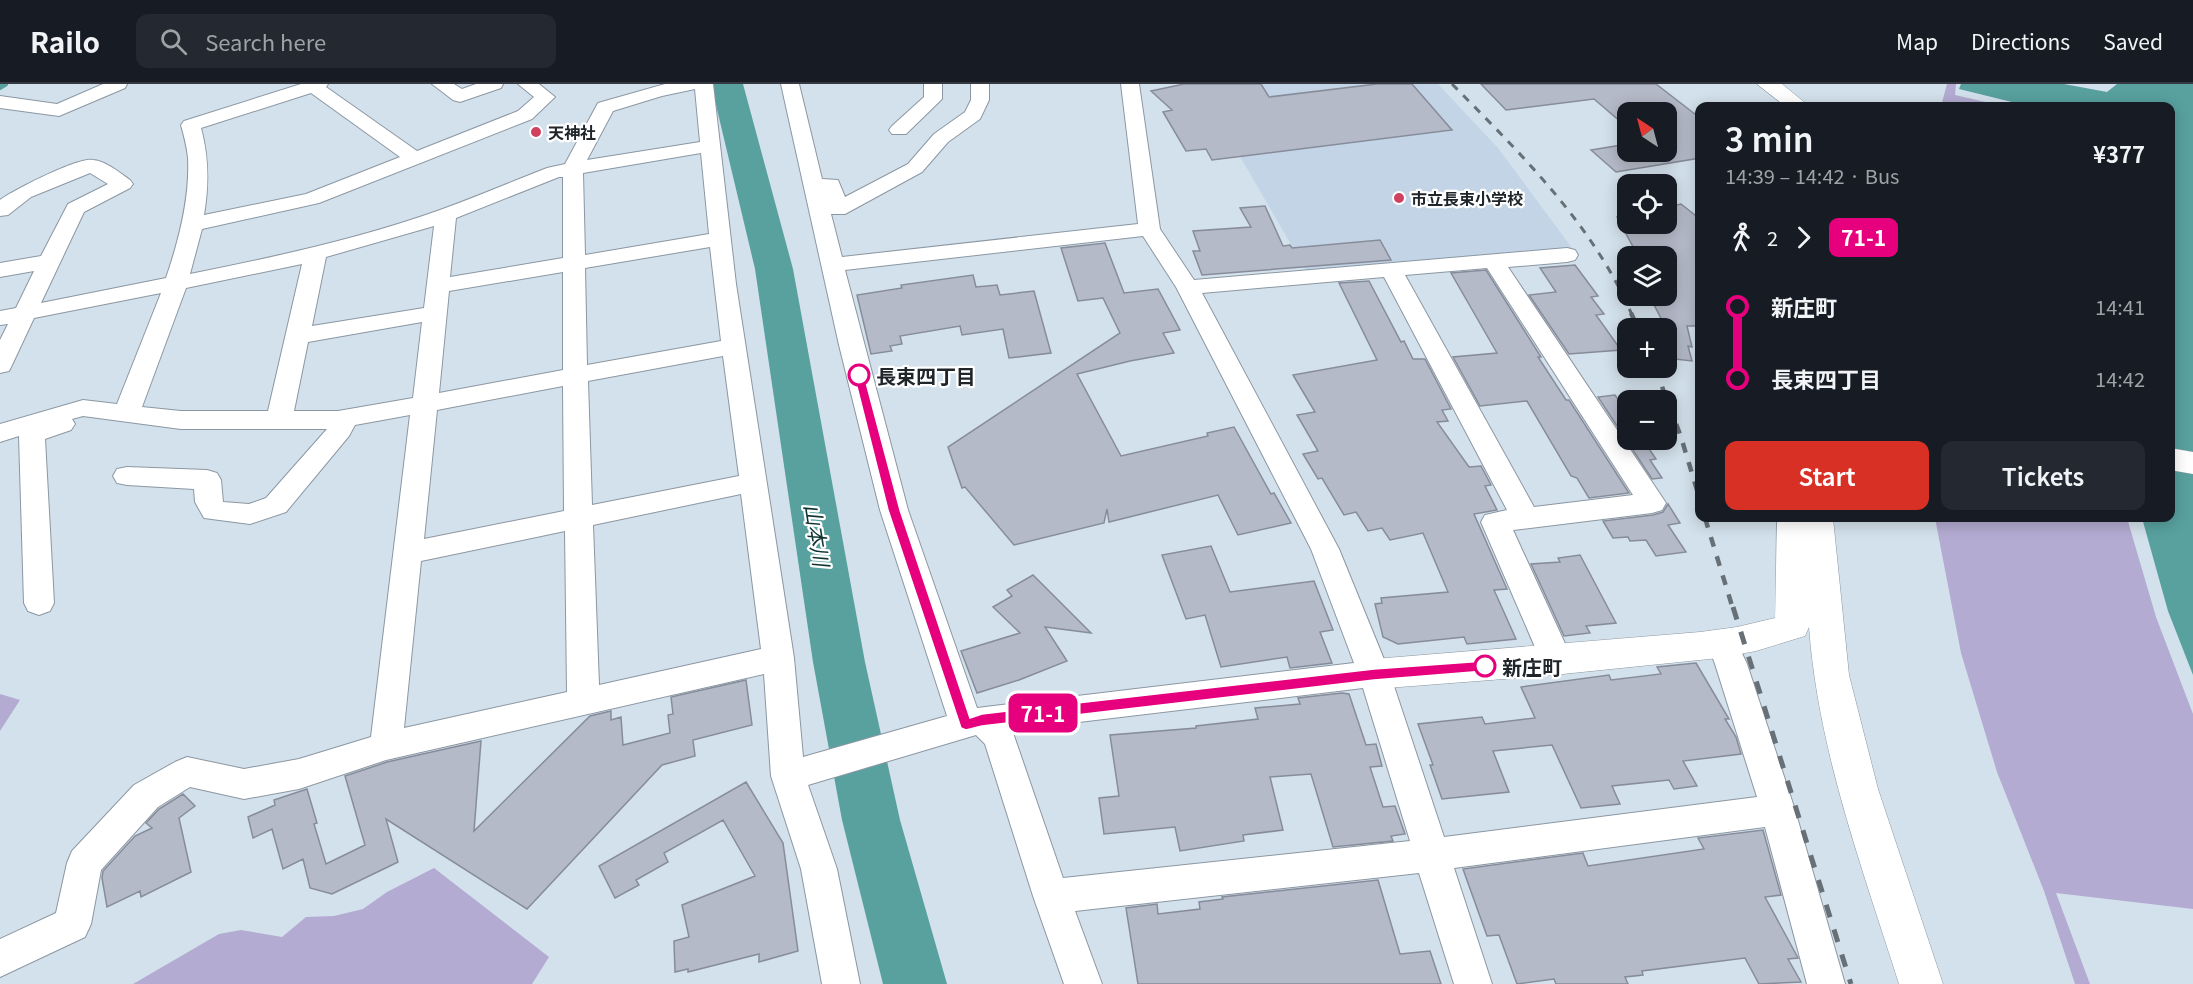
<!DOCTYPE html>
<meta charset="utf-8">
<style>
body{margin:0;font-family:Georgia,"Noto Sans JP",serif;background:#242831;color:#f1f3f6;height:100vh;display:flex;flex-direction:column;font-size:22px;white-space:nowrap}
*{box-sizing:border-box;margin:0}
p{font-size:20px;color:#9ea1a6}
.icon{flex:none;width:33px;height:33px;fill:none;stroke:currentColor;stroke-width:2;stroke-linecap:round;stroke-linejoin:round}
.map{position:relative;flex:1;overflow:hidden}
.drawer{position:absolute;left:1695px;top:18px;width:480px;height:420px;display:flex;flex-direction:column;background:#171b24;border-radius:12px;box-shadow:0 3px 15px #0003}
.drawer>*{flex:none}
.badge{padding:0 12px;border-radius:9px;font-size:21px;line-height:39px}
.needle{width:39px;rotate:324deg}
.tools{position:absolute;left:1617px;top:18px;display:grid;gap:12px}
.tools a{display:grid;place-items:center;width:60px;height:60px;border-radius:12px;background:#171b24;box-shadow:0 3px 15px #0003;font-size:30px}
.map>.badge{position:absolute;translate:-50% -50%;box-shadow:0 0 0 3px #fff}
.legs{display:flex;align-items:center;gap:9px;height:66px;padding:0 30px;font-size:20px}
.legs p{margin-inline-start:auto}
.overview{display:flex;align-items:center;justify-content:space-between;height:102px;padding:0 30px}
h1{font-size:33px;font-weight:600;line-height:45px}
.button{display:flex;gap:12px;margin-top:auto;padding:12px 30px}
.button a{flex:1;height:69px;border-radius:12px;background:#d93025;color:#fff;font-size:24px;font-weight:600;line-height:69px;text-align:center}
.button a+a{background:#242831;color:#f1f3f6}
ul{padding:0 30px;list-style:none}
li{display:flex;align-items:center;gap:21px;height:72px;font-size:22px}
li i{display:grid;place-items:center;width:9px;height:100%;margin:0 8px;background:currentColor}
li i::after{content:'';width:15px;height:15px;margin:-8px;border:4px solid;border-radius:50%;background:#171b24}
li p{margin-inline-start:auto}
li:first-child i{background:linear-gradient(#0000 50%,currentColor 0)}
li:last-child i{background:linear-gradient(currentColor 50%,#0000 0)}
header{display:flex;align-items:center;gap:36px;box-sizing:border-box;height:84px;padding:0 30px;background:#171b24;border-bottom:2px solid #363941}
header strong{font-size:28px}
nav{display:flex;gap:33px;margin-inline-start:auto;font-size:21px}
.search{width:420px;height:54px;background:#242831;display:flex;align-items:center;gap:15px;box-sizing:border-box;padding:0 21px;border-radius:12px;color:#9ea1a6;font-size:22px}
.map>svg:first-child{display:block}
.built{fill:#c2d4e5}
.green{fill:#b3abd1}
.water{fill:#58a19f}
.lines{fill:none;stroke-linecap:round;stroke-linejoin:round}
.stream{stroke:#58a19f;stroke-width:6}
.river{fill:#58a19f;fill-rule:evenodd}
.building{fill:#b4bac8;stroke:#878c9a;stroke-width:1.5}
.minor-casing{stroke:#8b97a2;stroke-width:2}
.tertiary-casing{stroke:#8b97a2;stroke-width:1}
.secondary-casing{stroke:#8b97a2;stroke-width:1}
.minor{fill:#fff;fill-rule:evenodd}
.tertiary{fill:#fff;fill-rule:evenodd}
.secondary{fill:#fff;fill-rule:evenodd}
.rail-far2{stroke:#677077;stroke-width:3;stroke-dasharray:8 8;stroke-linecap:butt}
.rail-far1{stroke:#677077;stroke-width:4.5;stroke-dasharray:10 10;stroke-linecap:butt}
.rail{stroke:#677077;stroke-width:5;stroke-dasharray:13 13;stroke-linecap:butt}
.line-1{fill:#e6007e;stroke:#fff;stroke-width:1.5}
.poi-dot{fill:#d0405f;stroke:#fff;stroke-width:2}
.stop-1-dot{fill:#fff;stroke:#e6007e;stroke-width:3}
.labels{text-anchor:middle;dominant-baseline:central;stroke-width:4.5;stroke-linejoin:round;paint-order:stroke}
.far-poi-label{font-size:16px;font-weight:bold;fill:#20252a;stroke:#fff;text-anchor:start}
.stop-label{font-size:20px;font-weight:bold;fill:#20252a;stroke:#fff;text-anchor:start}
.water-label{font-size:21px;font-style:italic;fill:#0f3433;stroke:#fff}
</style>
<header>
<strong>Railo</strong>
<div class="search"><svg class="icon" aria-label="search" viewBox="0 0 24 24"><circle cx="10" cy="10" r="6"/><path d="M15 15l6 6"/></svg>Search here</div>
<nav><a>Map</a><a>Directions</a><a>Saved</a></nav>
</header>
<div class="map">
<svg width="2193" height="900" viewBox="0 0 2193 900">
<rect width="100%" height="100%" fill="#d3e1ec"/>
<path class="built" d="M1198,0H1438L1498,64L1572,164L1307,188Z"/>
<path class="green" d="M1947,0H1956L1955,11L2003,22H1941Z
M1935,434H2127L2156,533L2193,630V825L2056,809L2090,900H2075L2044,807L1997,688L1961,569Z
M0,610L20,616L0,647Z
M434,784L549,873L532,900H133L219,850L241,846L282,853L306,833L334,832L363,825L387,808Z"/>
<path class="water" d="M1961,0H2064L2107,8L2117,0H2193V591L2168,527L2142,434H2170V22H2028L1959,5Z"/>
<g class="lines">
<path class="stream" d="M0,3L5,0"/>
<path class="river" d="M711,0H743L793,185L865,578L900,736L947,900H883L842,736L813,578L755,185Z"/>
</g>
<path class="building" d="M1184,0H1261L1269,13L1377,0H1412L1452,46L1212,76L1206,65L1186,67L1163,28L1172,26L1151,7Z
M1481,0H1656L1700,34V74L1616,88L1591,66L1628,60V68H1666V28H1628V44L1594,15L1506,26Z
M1681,120L1700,135V242H1687L1692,263L1688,262L1692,277L1666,274V244L1651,215H1666V172H1638L1617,133L1628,131V140H1666V123Z
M1265,122L1283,162L1290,161L1292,164L1380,156L1391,176L1202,191L1193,167H1200L1193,147L1251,143L1240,124Z
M1105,159L1124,209L1158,205L1180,246L1163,249L1174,269L1130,277L1077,290L1121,372L1208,352L1207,349L1234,343L1271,410L1274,409L1291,439L1238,451L1218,411L1109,438L1107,425L1104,439L1014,461L965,403L962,404L948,363L1120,249L1103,214L1078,217L1061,164Z
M1575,181L1598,212L1591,213L1604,230L1596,231L1621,266L1569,270L1529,211L1556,208L1540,184Z
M1486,186L1541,273H1538L1566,316H1569L1629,409L1589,414L1577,394L1571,392L1527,317L1480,322L1453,273L1497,269L1451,189Z
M973,191L976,203L997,201L1000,211L1034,207L1051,269L1009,274L1003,245L962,251L960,242L900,252L902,260L890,262L892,267L871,270L857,211L902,204L901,201Z
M1369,197L1401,258L1404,257L1413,275H1425L1451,325L1442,326L1448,337L1437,338L1469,383L1481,382L1491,401L1485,402L1497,426L1474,430L1507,505L1494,506L1516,555L1467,560L1464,553L1398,560L1383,553L1375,520L1382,519L1381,514L1448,508L1423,449L1390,456L1382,444L1368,447L1356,428L1344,431L1322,394L1318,395L1303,370L1318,367L1297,331L1315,328L1293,291L1377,276L1339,199Z
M1615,311L1628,329V356H1643L1656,375L1650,376L1662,394L1652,395L1598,313Z
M1668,420L1680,439L1668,441L1686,468L1656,472L1646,456L1630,457L1628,453L1613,454L1603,437L1653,431L1663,428Z
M1211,462L1230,508L1314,497L1333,546L1320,548L1332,579L1290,584L1287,573L1221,583L1205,531L1186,535L1162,471Z
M1580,471L1616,539L1586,542L1590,549L1564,552L1531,480L1560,478L1558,474Z
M1033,491L1091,549L1045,543L1067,577L1019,596L977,609L961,567L1020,549L993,523L1012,512L1007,506Z
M1696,579L1729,635H1725L1736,653L1741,670L1683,677L1697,702L1674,705L1669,696L1612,702L1620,720L1581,724L1552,661L1493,667L1509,708L1442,715L1430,681H1433L1418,640L1482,633L1485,640L1535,634L1521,603L1609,591L1611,596L1661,590L1657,583Z
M746,596L752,641L693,656L695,672L662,681L527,825L386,735L398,778L332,810L310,804L303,775L283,785L272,745L253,754L248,733L275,721L274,716L307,705L317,739L314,740L326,780L365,761L345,692L387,678L481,657L474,747L590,632L611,627V636L621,633L623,661L670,649L668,631L673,630L671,613Z
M1342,609L1349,610L1366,661L1376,660L1382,682L1370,683L1383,723L1395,722L1405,750L1391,752L1393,757L1333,763L1311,690L1270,693L1283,746L1243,751L1244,757L1180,767L1175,743L1104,750L1099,714L1119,712L1110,651L1196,644V642L1258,635L1255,624L1300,620L1298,614Z
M746,698L783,759L798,867L759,878V870L688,888V885L675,888L674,857L689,853L682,821L755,792L723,736L664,769L668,778L636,796L639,801L615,814L599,782Z
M183,710L195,722L179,734L191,788L141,813L140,807L107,823L102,794L103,787L135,752L152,744L146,739L159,725Z
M1763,746L1781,811L1765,813L1797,872L1798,874L1788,875L1801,898L1759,900L1745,874L1642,887L1643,891L1625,893L1628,900H1556L1554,895L1517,900L1499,851L1487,852L1463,785L1583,769L1588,782L1704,765L1698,754Z
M1378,796L1400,870L1430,867L1441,900H1138L1126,824L1157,820L1158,830L1200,825L1199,818L1223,815L1222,813Z"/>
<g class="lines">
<defs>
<path id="minor" d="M103,0H127L125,4L59,32L0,24V12L57,20Z
M301,0H328L326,3L417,67L518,27L534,13L518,0H539L555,13L532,35L319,119L202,145L190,190C274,173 359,155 440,126C476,113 511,98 547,84L565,80L598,19L665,0H713L736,200L794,574L803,673L947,632L880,426L839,261L781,0H799L822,95L838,96L845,113L908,80L934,50L965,28L971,16V0H989V16L980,35L948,58L922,88L845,130H831L842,173L1138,140L1121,0H1139L1160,145L1194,196L1567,164L1575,166L1578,171L1575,176L1567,178L1508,183L1666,419L1662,426L1652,429L1513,446L1573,577L1568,586L1557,590L1546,586L1541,577L1481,438L1485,431L1507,426L1384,193L1202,209L1339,465L1390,590L1444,753L1757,713L1715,580L1707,559L1711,550L1722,547L1733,550L1747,580L1795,726L1845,900H1807L1765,743L1454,784L1492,900H1454L1419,789L1075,827L1102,900H1064L1033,812L985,660L976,651L808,701L837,785L860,900H822L801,785L771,692L764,590L386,676L299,705L244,715L190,703L158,723L101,786L91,840L85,853L0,893V855L56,829L67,779L72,767L134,701L175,678L187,673L244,685L299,675L371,653L410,331L355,341L349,352L286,428L250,440L204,434L195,418L194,405L127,401L117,399L113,392L117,385L127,383L207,386L217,389L221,396L223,418L249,420L266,414L327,345H181L83,332L72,335L75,340L71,346L45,355L54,519L50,527L39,531L28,527L24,519L19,352L0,358V340L83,316L117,320L161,209L34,234L12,281L9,287L0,289V256L8,240L0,241V227L16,224L34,187L0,193V179L41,172L68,120L108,100L90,89L31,113L8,131L0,132V116C14,106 78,73 93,76C106,77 120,89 130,96L133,100L130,104L84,128L41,219L166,194C179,156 190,114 188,74C187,63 184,52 181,41L184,37ZM695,5L700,58L587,76L613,27L662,12ZM311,9L400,73L306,110L204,131C209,101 209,74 201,44ZM701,69L709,150L585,171L583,89ZM559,93H563V174L450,193L456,134ZM434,142L424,224L312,242L326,173ZM1143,152L1176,203L1311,465L1354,579L977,624L908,426L845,186ZM710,163L721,257L587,281L585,184ZM302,180L268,327H181L142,323L186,204ZM1487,184L1633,411L1534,423L1405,191ZM563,188V286L439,309L449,207ZM422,238L413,314L338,327H294L308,258ZM723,272L739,392L592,421L588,297ZM563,302L564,427L424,455L437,326ZM741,410L761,565L599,601L593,441ZM565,447L567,608L404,644L421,477ZM1363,604L1410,757L1063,794L1012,646Z
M432,0H454L462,5L476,0H503L501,4L460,18L453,16Z
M924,0H942V15L906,50H892L889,46L892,42L924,13Z"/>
<path id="tertiary" d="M1777,434H1833L1849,591L1878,705L1943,900H1899C1862,783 1818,666 1809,543L1805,552L1756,567L1719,574L1543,592L1374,605L1361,601L1356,590L1361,579L1374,575L1700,548L1737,543L1775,534Z"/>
<path id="secondary" d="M1757,0H1782L1809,22H1785Z
M2170,364L2193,368V390L2170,386Z"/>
</defs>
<use href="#minor" class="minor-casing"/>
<use href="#tertiary" class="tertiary-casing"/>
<use href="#secondary" class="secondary-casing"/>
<use href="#minor" class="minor"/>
<use href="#tertiary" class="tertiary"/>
<use href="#secondary" class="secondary"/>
<path class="rail-far2" d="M1452,0C1520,69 1593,140 1632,231"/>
<path class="rail-far1" d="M1631,229L1638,244
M1655,284L1681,353L1700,416
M1705,434L1733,525"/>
<path class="rail" d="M1733,523L1851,900"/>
</g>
<path class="line-1" d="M859,288L864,291L900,426L970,634L982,630L1374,585L1485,577L1491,582L1485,587L1374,596L982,642L966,646L961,644L888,426L854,291Z"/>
<g class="poi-dot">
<circle cx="536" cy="48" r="6"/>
<circle cx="1399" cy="114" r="6"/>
</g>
<g class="stop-1-dot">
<circle cx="859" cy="291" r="10"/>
<circle cx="1485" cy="582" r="10"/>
</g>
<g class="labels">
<g class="far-poi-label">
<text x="548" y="48">天神社</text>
<text x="1411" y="114">市立長束小学校</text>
</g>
<g class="stop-label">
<text x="876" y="291">長束四丁目</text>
<text x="1502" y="582">新庄町</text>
</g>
<g class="water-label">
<text transform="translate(818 451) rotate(81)">山本川</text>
</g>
</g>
</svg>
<div class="tools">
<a><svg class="needle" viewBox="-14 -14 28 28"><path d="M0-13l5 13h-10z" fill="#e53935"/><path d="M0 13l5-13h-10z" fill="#9ea1a6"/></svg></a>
<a><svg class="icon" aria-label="locate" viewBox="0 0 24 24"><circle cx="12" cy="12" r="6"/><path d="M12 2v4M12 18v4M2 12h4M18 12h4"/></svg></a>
<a><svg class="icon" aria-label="layers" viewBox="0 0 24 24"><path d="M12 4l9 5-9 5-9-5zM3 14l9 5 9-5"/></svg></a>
<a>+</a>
<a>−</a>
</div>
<b class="badge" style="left:1043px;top:629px;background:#e6007e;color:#fff">71-1</b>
<section class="drawer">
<div class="overview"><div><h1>3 min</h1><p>14:39 – 14:42 · Bus</p></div><b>¥377</b></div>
<div class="legs"><svg class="icon" aria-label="walk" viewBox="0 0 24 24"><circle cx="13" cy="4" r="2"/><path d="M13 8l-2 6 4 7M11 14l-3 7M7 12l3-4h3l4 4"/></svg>2<svg class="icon" aria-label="forward" viewBox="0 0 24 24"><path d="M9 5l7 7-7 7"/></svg><b class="badge" style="background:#e6007e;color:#fff">71-1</b></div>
<ul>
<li><i style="color:#e6007e"></i><b>新庄町</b><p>14:41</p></li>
<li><i style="color:#e6007e"></i><b>長束四丁目</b><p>14:42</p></li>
</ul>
<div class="button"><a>Start</a><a>Tickets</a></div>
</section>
</div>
